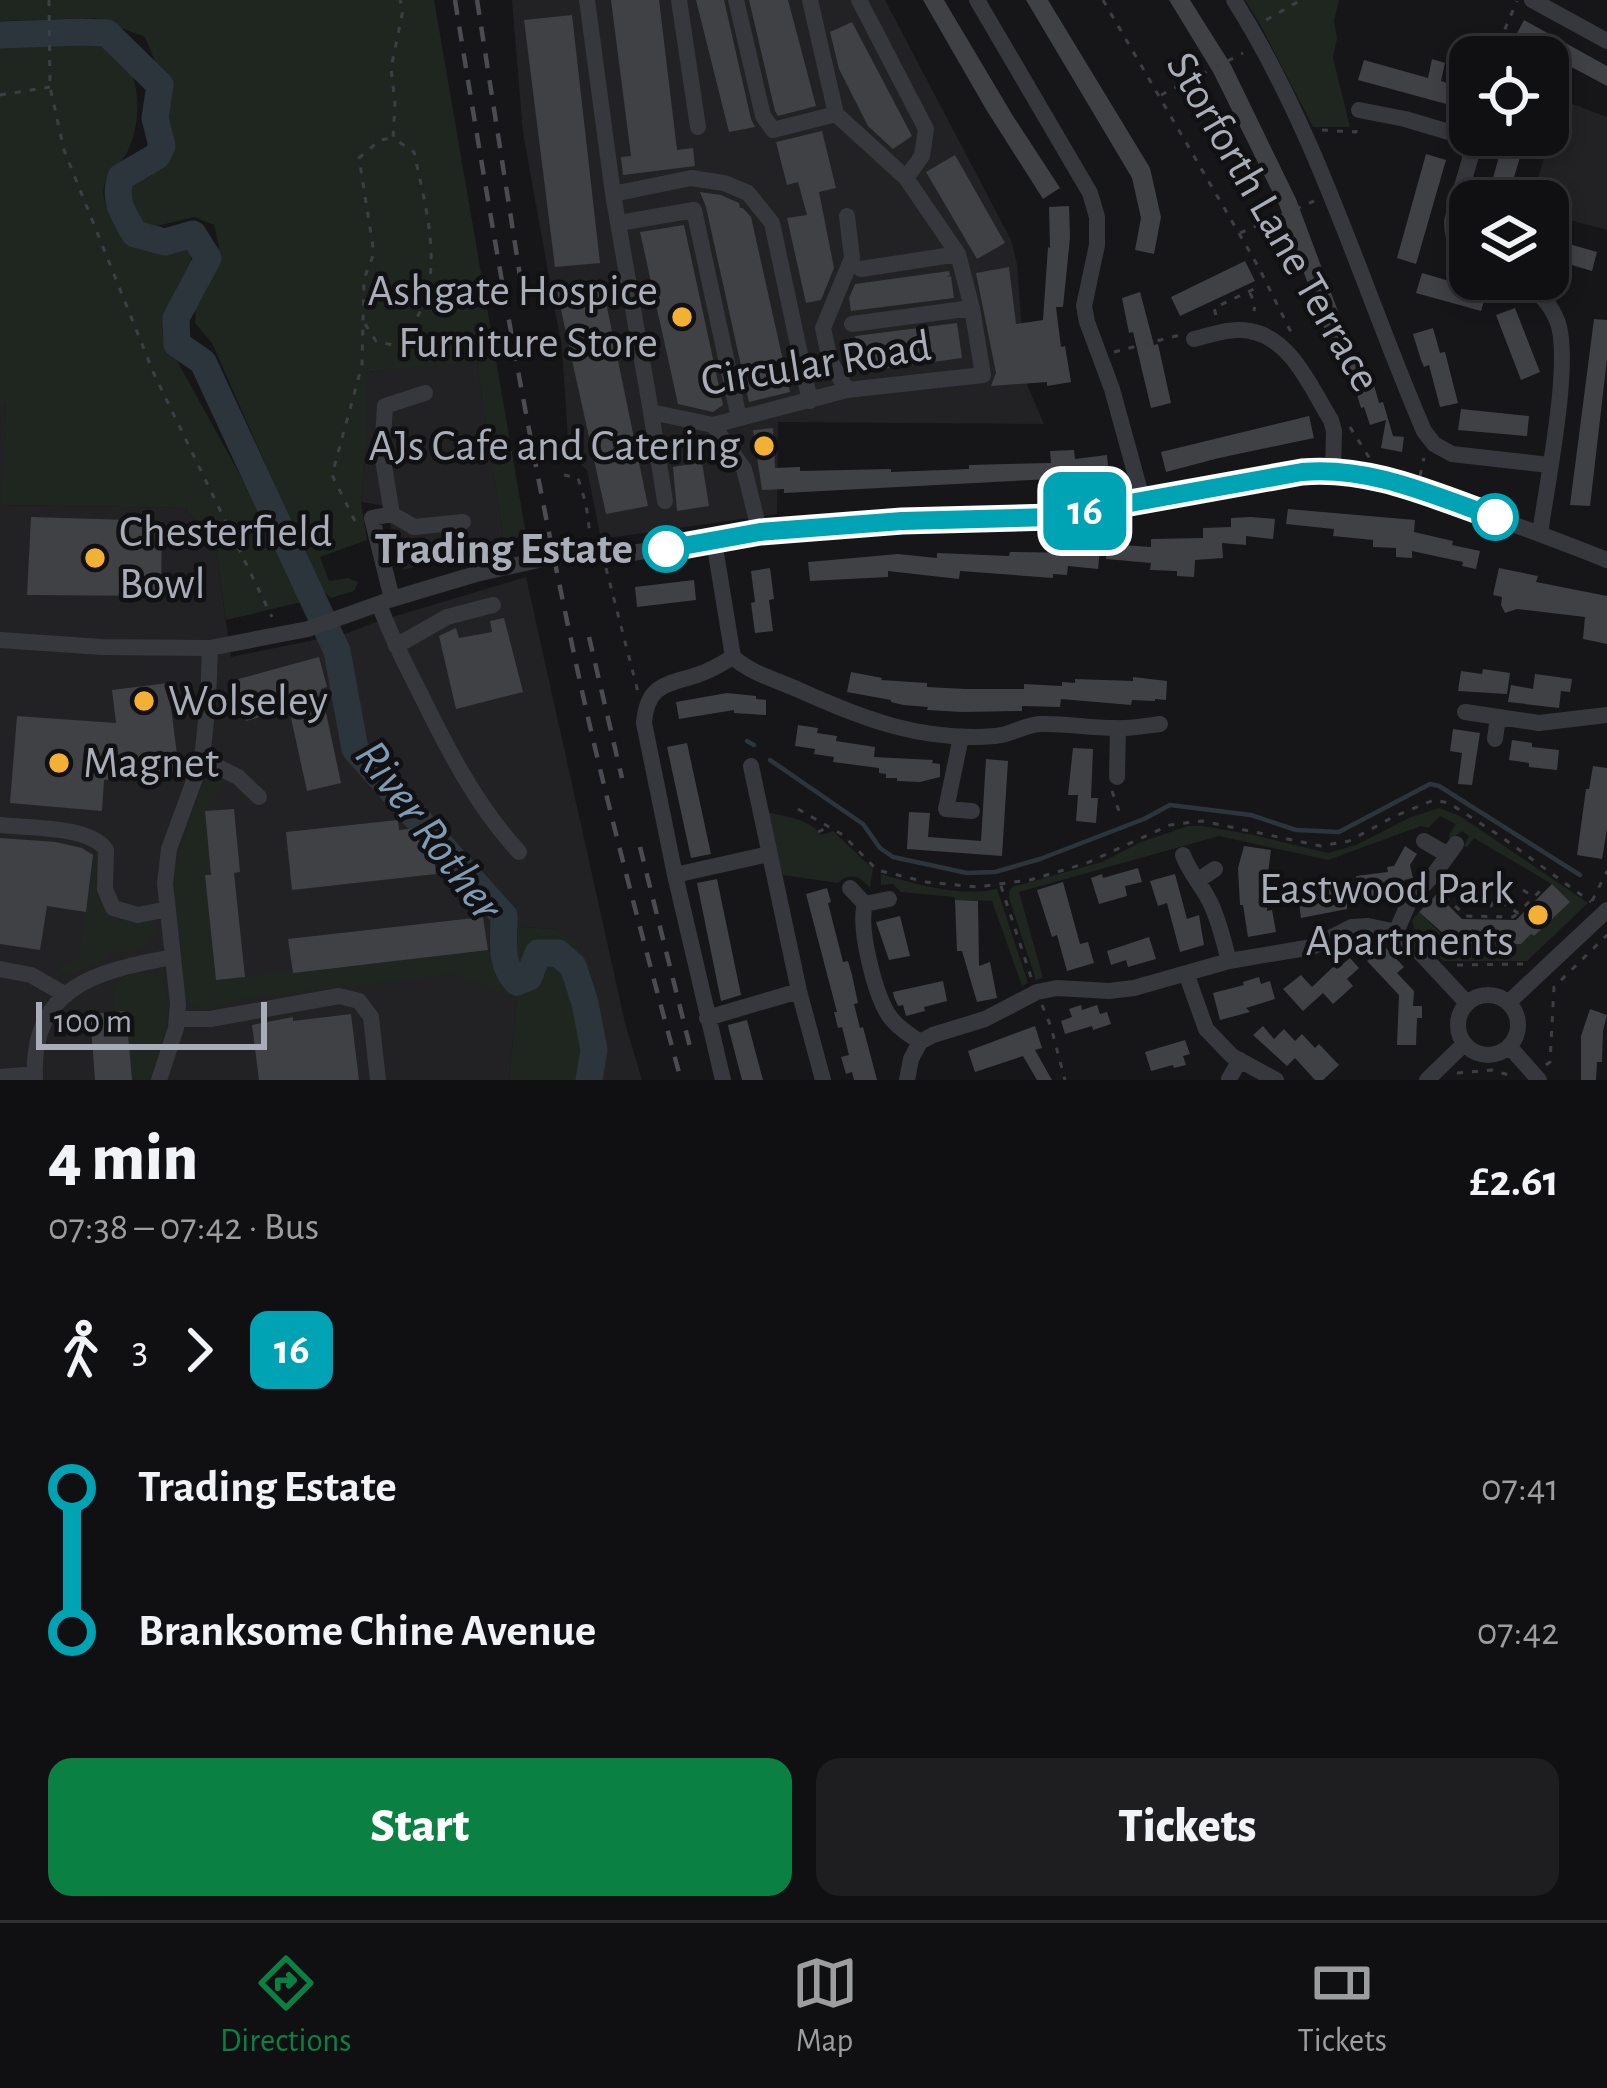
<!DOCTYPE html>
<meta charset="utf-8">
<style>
body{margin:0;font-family:"Alegreya Sans",sans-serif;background:#1e1e20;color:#f1f3f6;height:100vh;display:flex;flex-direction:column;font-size:45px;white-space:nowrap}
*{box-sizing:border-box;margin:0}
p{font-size:39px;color:#9c9d9f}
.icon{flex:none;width:66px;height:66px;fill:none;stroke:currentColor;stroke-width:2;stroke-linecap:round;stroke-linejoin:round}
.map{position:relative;height:1080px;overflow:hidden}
.panel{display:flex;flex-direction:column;background:#101012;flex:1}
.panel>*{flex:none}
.badge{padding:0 24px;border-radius:18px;font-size:42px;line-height:78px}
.tools{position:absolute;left:1449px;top:36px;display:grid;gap:24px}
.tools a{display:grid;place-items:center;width:120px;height:120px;border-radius:24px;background:#101012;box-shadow:0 6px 18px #0003,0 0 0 3px #303032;font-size:60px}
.scale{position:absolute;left:36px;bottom:30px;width:231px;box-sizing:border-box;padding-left:12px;border:6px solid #a8adb8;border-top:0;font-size:33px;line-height:42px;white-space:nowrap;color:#a8adb8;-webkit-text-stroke:9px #111113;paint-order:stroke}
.map>.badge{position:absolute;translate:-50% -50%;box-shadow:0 0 0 6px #fff}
.legs{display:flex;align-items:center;gap:18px;height:132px;padding:0 48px;font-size:39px}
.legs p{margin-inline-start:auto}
.headline{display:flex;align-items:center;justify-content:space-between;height:204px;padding:0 48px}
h1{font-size:66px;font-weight:800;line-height:90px}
.action{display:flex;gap:24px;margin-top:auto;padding:24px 48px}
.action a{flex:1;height:138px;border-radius:24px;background:#0b8043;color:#fff;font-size:48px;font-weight:800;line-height:138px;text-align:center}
.action a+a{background:#1e1e20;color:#f1f3f6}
ul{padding:0 48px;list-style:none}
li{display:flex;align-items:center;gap:42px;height:144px;font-size:45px}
li i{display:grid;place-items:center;width:18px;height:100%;margin:0 15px;background:currentColor}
li i::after{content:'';width:30px;height:30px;margin:-15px;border:9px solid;border-radius:50%;background:#101012}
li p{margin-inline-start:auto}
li:first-child i{background:linear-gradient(#0000 50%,currentColor 0)}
li:last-child i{background:linear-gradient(currentColor 50%,#0000 0)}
.menu{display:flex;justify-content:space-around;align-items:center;height:168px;border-top:3px solid #303032;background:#101012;font-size:33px;color:#9c9d9f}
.menu a{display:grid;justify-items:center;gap:6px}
.menu .on{color:#0b8043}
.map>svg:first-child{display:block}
.built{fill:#222225}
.green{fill:#1e261f}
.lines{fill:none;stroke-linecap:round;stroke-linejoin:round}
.stream{stroke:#2c353c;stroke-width:4.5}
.river{stroke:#2c353c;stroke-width:27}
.building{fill:#404145}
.path{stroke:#3d3f44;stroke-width:3;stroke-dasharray:6 9;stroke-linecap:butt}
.minor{stroke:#37383d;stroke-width:16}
.rail{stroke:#4a4c52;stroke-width:4.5;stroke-dasharray:15 12;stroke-linecap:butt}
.line-1-casing{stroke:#fff;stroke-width:27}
.line-1{stroke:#00a3b4;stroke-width:18}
.poi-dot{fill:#f2b134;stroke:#111113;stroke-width:4.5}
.stop-1-dot{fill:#fff;stroke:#00a3b4;stroke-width:6}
.labels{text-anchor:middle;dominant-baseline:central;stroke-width:9;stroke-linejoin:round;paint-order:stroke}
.street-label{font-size:45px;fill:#a8adb8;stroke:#111113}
.poi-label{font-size:45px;fill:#a8adb8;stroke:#111113;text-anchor:end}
.stop-label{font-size:45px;font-weight:bold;fill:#a8adb8;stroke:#111113;text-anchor:end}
.water-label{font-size:48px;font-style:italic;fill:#7f9bb3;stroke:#111113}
</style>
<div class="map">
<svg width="1607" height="1080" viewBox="0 0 1607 1080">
<rect width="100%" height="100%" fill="#161618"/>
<path class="built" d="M512,0H885L1011,240L1017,264L1026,382L1044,424L778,422L777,514L601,539L587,470L569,454L562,349L523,133Z
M1562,100L1607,117V230L1548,214V201H1531Z
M477,361L504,543L403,570L385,506L361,502L366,451V372Z
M0,401H6L2,505L185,508L215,543L231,657L324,638L366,774L470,885L493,919L490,968L517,998L509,1080H0Z
M526,577L625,1023L642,1080H599L603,1069L556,929L522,927L361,747L340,636L376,622Z"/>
<path class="green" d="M0,0H434L526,534L504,543L477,362L367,372L366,451L361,502L367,540L320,557L329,581L348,578L358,582L354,591L331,598L320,588L212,343L195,323L196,304L213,269L219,247L214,225L194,217L153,227L140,223L131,202V186L147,170L164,162L162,104L165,86L145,37L95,18L0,21Z
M1245,0H1339L1334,21L1337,38L1333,58L1350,127H1313L1261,26Z
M61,41C73,42 87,40 99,43C144,54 145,123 125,156C118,167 108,172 104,186C100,204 118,233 134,241C154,251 169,244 189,246C197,265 183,273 176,290C170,305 167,323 165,339L239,473L302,602L226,620L215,543L185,508L1,505L6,402L0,401V44Z
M205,780H225L205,812L211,875L206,876L216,980L488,950L490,960L493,919L515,918L522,927L556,929L576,944L606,1028L603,1069L599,1080H509L517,998L453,974L235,1000L208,1011L189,1005L185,998L171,881L200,788Z
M1439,808L1460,816L1588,903L1527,961H1443L1414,929L1412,920L1419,912L1443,936L1521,944L1531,934L1534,936L1569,902L1552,884L1474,838L1467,847L1464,846L1469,836L1462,831L1450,840L1449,835L1456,824L1440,816L1428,828L1421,826L1328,860L1219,836L1019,892L1043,978L1036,980L1009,898V892L1012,887L1102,862L1141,842L1188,826H1203L1254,835L1328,853L1356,845L1411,817Z
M766,812C784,816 810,819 821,835L833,831L873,869L870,888C861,877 850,871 838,883L783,875Z
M96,849L102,859L99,886L113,921L145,913L152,915L157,930C143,956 134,951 107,953L106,959L77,973H62L57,967L79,959Z
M881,874C919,885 958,897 997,889L1028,983L1022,986L992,901L955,900L954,897L901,892L893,884L881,885Z
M136,973H152L162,977C176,1011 161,1048 150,1080H132L126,1012H115C111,991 114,977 136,973Z"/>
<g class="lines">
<path class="stream" d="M747,741L754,745
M770,760L863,824L880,848L893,857L967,873L995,872L1040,859L1144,819L1170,805L1251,815L1296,830L1339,832L1430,784L1439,786L1580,875"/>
<path class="river" d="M0,35L81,32L107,33L160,85L155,118L162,146L157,156L121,177C113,200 123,214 135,234L165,242L193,234L208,258L176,318L177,344L203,362L337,651L355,749L504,916C504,940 499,964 517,982L529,977L538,953H558L573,966L585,1003L594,1050L589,1080"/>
</g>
<path class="building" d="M611,0H659L677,150L693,148L695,166L623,175L621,157L631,156Z
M696,0H724L751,119L755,127L729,132Z
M749,0H788L816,106L778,116L775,111Z
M923,0H944L1013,116L1060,188L1043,199L987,111Z
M1026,0H1048L1150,168L1161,217L1154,254L1135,250L1141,218L1132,178Z
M1169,0H1190L1231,65L1296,199L1357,362L1362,360L1371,386L1374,385L1379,403L1383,402L1393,436L1404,437L1402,452L1381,448L1386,420L1370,425L1364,407L1361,408L1353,382L1349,383L1342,359L1336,361L1280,207L1213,72Z
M572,15L600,263L555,267L524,20Z
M1524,20L1607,66V86L1515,37Z
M852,22L912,136L893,149L868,126L839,69L830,32Z
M1432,59L1445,63L1441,81L1467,89L1461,108L1358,80L1364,60L1428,78Z
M822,131L836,188L819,192L834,268L821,300L806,303L787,218L807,215L798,182L787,185L776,142Z
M1505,135L1526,137L1507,201L1488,196Z
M1426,154L1446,160L1416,264L1397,258Z
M955,155L1005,243L977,259L926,172Z
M700,192L721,195L739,203L740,208H743L751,217L790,392L749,402L706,207Z
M1069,206L1070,238L1063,307H1056L1061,347L1065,346L1071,382L1047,386V382L991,386L996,373L976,273L1009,267L1016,324L1043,320L1048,247L1050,248L1049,207Z
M684,225L723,405L713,412L678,404L640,232Z
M1548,238L1597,252L1592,271L1548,258Z
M1245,261L1255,281L1180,316L1171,297Z
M949,271L950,275L946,277L951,276L954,298L851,311L849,298L855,284Z
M1422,273L1487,292L1481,311L1416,293Z
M602,283L648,506L606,514L557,292Z
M1140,292L1154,345L1158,344L1171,403L1151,408L1133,332L1129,333L1122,298Z
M1515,308L1540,372L1521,380L1496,315Z
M1594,319L1607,320V359L1590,506L1570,505Z
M957,323L962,358L860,372L855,336Z
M1433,328L1440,353L1445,352L1458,403L1440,407L1429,365L1424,367L1421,360L1413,334Z
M1461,409L1529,416L1527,436L1458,430Z
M1309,416L1314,438L1219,458L1166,472L1161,452Z
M773,428L775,468L800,467V471L891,469V472L969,469V465L1051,463L1050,451L1074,450L1075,459L1107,455L1109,476L784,493V489L762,490L753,430Z
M702,462L709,506L677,511L673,467Z
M1288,509L1415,520L1414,532L1453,541L1452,545L1480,551L1476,569L1462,566L1463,562L1412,551V558L1396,557V548L1373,547V540L1333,536L1334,529L1286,524Z
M31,517L162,521L161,596L27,595Z
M1251,517L1275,519L1273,539L1246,536V545L1222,543L1223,558L1195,560L1194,577L1177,576V571L1150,570L1151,563L1106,559L1107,544L1151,547V539L1203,538V528L1231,527V518Z
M1076,548L1100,550L1098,569L1068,566L1067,575L1053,574V578L960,571L959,579L888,571V577L810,581L808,562L898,554L937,558V553L1009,556L1010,552L1076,553Z
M770,568L774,599L769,600L773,631L755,633L751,603L755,602L751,571Z
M1499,568L1538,576L1536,582L1607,596V644L1583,639L1585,617L1517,609L1505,613L1501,605L1502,597L1493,595Z
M694,580L696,600L637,607L635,587Z
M504,618L523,692L456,709L439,636L456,628L459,638L492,632L490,621Z
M319,657L327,687L321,689L341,783L307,791L289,709L246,721L235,680Z
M1483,669L1510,673L1507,694L1458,691L1461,671L1482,674Z
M851,672L882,678L881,680L927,683V687L965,689H1024V684L1062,686V682L1075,683V679L1133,681V677L1167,681L1166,700L1155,699V701L1132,700L1131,705L1061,699L1060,707L1022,706V711L962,712L927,710L928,707L903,705L891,702V700L847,692Z
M1535,674L1572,679L1570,692L1561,691L1559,708L1508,702L1511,685L1533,689Z
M168,683L179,771L104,780L102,811L10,803L17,716L116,723L112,690Z
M727,693L756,696V699L766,700V715L734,713V710L679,719L676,702Z
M798,725L818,728L817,733L837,736L836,741L875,747L874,757L933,760L932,763L940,764V777L920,782L897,781V778H886V774L879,773V768L833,762L834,757L814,754L815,749L795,746Z
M1453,729L1480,733L1472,785L1458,784L1462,753L1450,751Z
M1512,740L1532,743V747L1559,750L1557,770L1529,767V763L1509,760Z
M687,743L711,854L691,858L667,747Z
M1073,748L1093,749L1091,798H1098L1096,823L1076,821L1078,795H1068Z
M986,759L1008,761L1002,856L907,849L909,812L930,813L928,837L981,841Z
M1593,766L1607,768V829L1602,859L1577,855L1586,789H1589Z
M234,809L240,872L234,873L245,977L216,980L205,875H211L205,811Z
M398,820L399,830L418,828L420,850L433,848L436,874L292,890L286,832Z
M0,838L56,842L82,848L93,855L86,912L47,906L40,950L0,944Z
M1244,846L1271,850L1268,873L1267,911L1272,910L1276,932L1248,937L1243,905H1240L1238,868Z
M1405,846L1417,854L1410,865L1413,878L1404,880L1405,883L1387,886L1388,896L1347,903V909L1301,918L1297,890L1357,882L1356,876L1388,872L1387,867L1394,866Z
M1138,868L1142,882L1125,886L1127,896L1099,904L1091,878L1102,874L1103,878Z
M1175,874L1187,919L1199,915L1204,945L1180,952L1167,903L1158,906L1150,881Z
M717,879L741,995L721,1001L697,883Z
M1063,882L1080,944L1088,942L1094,963L1067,971L1057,935L1052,937L1037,890Z
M1552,884L1570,902L1534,936L1531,934L1521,944H1455L1419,912L1437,894L1462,919L1516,920Z
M827,888L831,902L828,903L843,962L848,961L852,975L858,1003L854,1004L860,1028L863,1027L877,1080H854L852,1072L846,1074L841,1057L849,1055L842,1027L838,1028L834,1012H837L806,894Z
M955,900L978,901L979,966L990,962L997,998L977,1002L962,951H957Z
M900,916L910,956L889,960L876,922Z
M483,917L488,950L293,973L288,939Z
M1149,937L1156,959L1128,967L1126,960L1111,965L1107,951Z
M1384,946L1404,967L1397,973L1414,991L1413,1006H1422V1018H1417L1416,1045H1397L1399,995L1367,961Z
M1350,958L1359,968L1347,979L1353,986L1333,1004L1323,993L1303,1011L1283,989L1301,975L1312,987L1334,966L1337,969Z
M1259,977L1261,984L1270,981L1275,999L1246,1008L1250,1012L1220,1020L1213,993L1244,985L1243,982Z
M943,981L947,1001L924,1007L925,1011L906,1016L903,1005L898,1006L894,997L893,992Z
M1081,1005L1082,1010L1097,1005L1100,1014L1107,1012L1111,1024L1093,1030L1092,1026L1065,1034L1061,1021L1072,1017L1069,1009Z
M1590,1009L1607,1015L1603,1031L1602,1062H1597L1596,1080H1581V1036Z
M126,1011L132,1080H95L90,1014Z
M351,1014L359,1080H259L252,1025L293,1017V1021Z
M747,1020L756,1054L763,1080H742L729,1030L728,1025Z
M1035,1026L1042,1048L1035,1050L1052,1080H1037L1023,1056L975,1072L968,1051Z
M1263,1026L1274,1039L1284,1029L1295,1041L1302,1034L1315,1048L1319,1044L1339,1065L1323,1080H1315L1295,1058L1287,1066L1253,1035Z
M1185,1040L1190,1054L1183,1056L1186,1065L1174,1068L1173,1065L1151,1071L1145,1052Z"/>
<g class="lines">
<path class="path" d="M49,0L50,87L64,150L154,374L272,617
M1103,0L1258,266L1291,332
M1266,20L1301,0
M1493,57L1517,1
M0,95L50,87
M1161,95L1243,53
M1322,130L1356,132L1357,128
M1240,233L1314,201
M1250,293L1255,304L1254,311
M1216,315L1214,308L1254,289
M365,324L376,341L392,345C454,298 427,215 414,152L393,138L395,103L391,68L403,10L400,0
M1114,352L1180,335
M1350,427L1370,459
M564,475L578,478L586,504L590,534
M1420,476L1424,458
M355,521L332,475L362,365L364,279L374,253L359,158L380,140L393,138
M606,568L638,692
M1112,791L1121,817
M798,809L843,835L877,870L926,882L977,887L1030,880L1087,863L1170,825L1202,821L1321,846L1349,841L1395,816L1434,800L1449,803L1500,836L1591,902
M818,832L828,827
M1451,884L1491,906L1496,899L1518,913L1544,887
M1001,886L1032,980
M1523,890L1532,896
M1444,896L1466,916L1513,917L1517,914
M1592,901L1607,871
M1457,965L1525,964
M1042,1005L1051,1027L1065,1080
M1546,1065L1550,1062L1554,987L1607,935
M1457,1073L1492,1070L1512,1076"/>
<path class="minor" d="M587,0L613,194L651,412L713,425L847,390L983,375L972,308L958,254L906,178L836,114L810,0
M679,0L698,127
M736,0L763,116L773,130L836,114
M859,0L926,129L922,156L906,178
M977,0L1090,193L1097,217V245L1084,306L1087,322L1112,389L1143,502
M1234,0C1318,133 1362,287 1424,431L1434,444L1452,454L1549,465
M1532,0L1607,41
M1359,110L1405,119L1476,140
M613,194L691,178L724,183L748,193L772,223L810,401
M847,216L852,258L823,328L830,361L847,390
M619,223L694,210L739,418
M1470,261C1456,252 1452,237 1452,221L1477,135
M861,269L958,254
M1516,279C1533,287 1548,300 1556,318C1574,355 1546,487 1540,534
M852,324L972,308
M1194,339C1211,335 1232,327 1250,331C1291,338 1311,388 1331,420L1334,431L1333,469
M651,412L665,501
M713,425L744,469L760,533
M392,514L414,527L463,522
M714,541L733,657C721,664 710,671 697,675C666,685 647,684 644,723L675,875L723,1080
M392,599L372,518L392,514L382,453L385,406L425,393
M379,604C390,634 404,662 419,691C447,748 475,804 519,852
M0,640L102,647L210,648L308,629L392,599L476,574L552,557L580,553H632L760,533L902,521L1051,517L1302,472C1360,467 1412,487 1466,507C1513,524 1560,541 1607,560
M396,646L447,617L493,605
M733,657C752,674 775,679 799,690C863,719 923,742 995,736C1011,735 1024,725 1040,724C1064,723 1089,728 1114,728C1129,729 1145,726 1160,724
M1465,712L1539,723L1607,715
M961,737L946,809L972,811
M1495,739L1498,717
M202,759L238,777L259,797
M751,766L799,991L823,1080
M1117,777L1118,728
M0,825C28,828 91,826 106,850L105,889L113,908L138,915L168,909
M1424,841L1448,855
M1183,855C1189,872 1201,884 1209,900C1219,919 1223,940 1229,961
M675,875L769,854
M1197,881L1215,869
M850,888L865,904L889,899
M865,904C858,928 875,996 890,1017C898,1028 910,1035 920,1042
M1396,932L1410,900L1435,873L1456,844
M0,969L31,975L66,995
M1186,973L1206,1029L1232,1056L1276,1080
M1458 1025a30 30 0 1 1 60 0a30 30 0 1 1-60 0Z
M1508,1003L1607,910
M707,1018L799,991
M177,1019H210L339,996L359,1001L371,1017L378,1080
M1509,1046L1539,1080
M0,1077L35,1074
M1229,1079L1240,1060
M35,1080C30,986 97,971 173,957
M159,1080L176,1028L178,1004L165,883L169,849L202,759L208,702L210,648
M907,1080L911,1059L920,1042L933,1035L985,1019L1037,992L1057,988L1109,991L1134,988L1229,961L1312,947L1352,927L1368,926L1396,932L1412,944L1467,1003
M1427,1080L1464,1044"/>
<path class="rail" d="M455,0C492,231 532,462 582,691C611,821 646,951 681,1080
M477,0L525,308
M589,637L622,778
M640,847L691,1051"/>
</g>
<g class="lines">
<defs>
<path id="line-1" d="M666,549L760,532L902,521L1052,517L1302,472C1370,466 1432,495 1495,517"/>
</defs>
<use href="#line-1" class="line-1-casing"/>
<use href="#line-1" class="line-1"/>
</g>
<g class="poi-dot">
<circle cx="682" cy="317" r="12"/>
<circle cx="764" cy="446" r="12"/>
<circle cx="95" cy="558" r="12"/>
<circle cx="144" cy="701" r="12"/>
<circle cx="59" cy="763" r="12"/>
<circle cx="1538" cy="915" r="12"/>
</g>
<g class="stop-1-dot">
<circle cx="1495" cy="517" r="21"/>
<circle cx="666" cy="549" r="21"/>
</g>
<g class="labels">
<g class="street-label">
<text transform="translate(1273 222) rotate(60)">Storforth Lane Terrace</text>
<text transform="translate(816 364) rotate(-9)">Circular Road</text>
</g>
<g class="poi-label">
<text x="658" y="291">Ashgate Hospice<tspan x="658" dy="52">Furniture Store</tspan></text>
<text x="740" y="446">AJs Cafe and Catering</text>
<text x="119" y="532" text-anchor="start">Chesterfield<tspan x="119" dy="52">Bowl</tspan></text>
<text x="168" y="701" text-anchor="start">Wolseley</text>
<text x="83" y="763" text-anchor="start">Magnet</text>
<text x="1514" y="889">Eastwood Park<tspan x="1514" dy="52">Apartments</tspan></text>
</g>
<g class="stop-label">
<text x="633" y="549">Trading Estate</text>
</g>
<g class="water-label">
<text transform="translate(428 831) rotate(53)">River Rother</text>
</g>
</g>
</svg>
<div class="tools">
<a><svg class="icon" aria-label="locate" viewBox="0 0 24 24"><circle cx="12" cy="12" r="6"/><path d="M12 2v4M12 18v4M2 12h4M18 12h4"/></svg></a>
<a><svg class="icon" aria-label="layers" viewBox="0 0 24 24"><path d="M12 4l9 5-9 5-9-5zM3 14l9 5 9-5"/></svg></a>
</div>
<div class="scale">100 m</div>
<b class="badge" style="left:1085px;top:511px;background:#00a3b4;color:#fff">16</b>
</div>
<section class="panel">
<div class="headline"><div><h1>4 min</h1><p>07:38 – 07:42 · Bus</p></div><b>£2.61</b></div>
<div class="legs"><svg class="icon" aria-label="walk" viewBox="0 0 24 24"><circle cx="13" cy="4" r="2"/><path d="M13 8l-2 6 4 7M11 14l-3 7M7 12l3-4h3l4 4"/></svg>3<svg class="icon" aria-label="forward" viewBox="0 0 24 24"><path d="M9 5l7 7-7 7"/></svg><b class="badge" style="background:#00a3b4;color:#fff">16</b></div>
<ul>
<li><i style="color:#00a3b4"></i><b>Trading Estate</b><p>07:41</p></li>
<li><i style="color:#00a3b4"></i><b>Branksome Chine Avenue</b><p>07:42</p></li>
</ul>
<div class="action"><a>Start</a><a>Tickets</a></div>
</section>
<nav class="menu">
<a class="on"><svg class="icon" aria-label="directions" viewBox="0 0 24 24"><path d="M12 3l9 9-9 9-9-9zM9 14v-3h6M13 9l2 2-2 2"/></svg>Directions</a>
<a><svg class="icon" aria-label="map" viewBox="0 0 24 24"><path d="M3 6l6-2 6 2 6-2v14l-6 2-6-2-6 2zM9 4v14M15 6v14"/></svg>Map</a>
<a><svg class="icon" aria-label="tickets" viewBox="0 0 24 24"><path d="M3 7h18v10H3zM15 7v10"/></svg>Tickets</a>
</nav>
